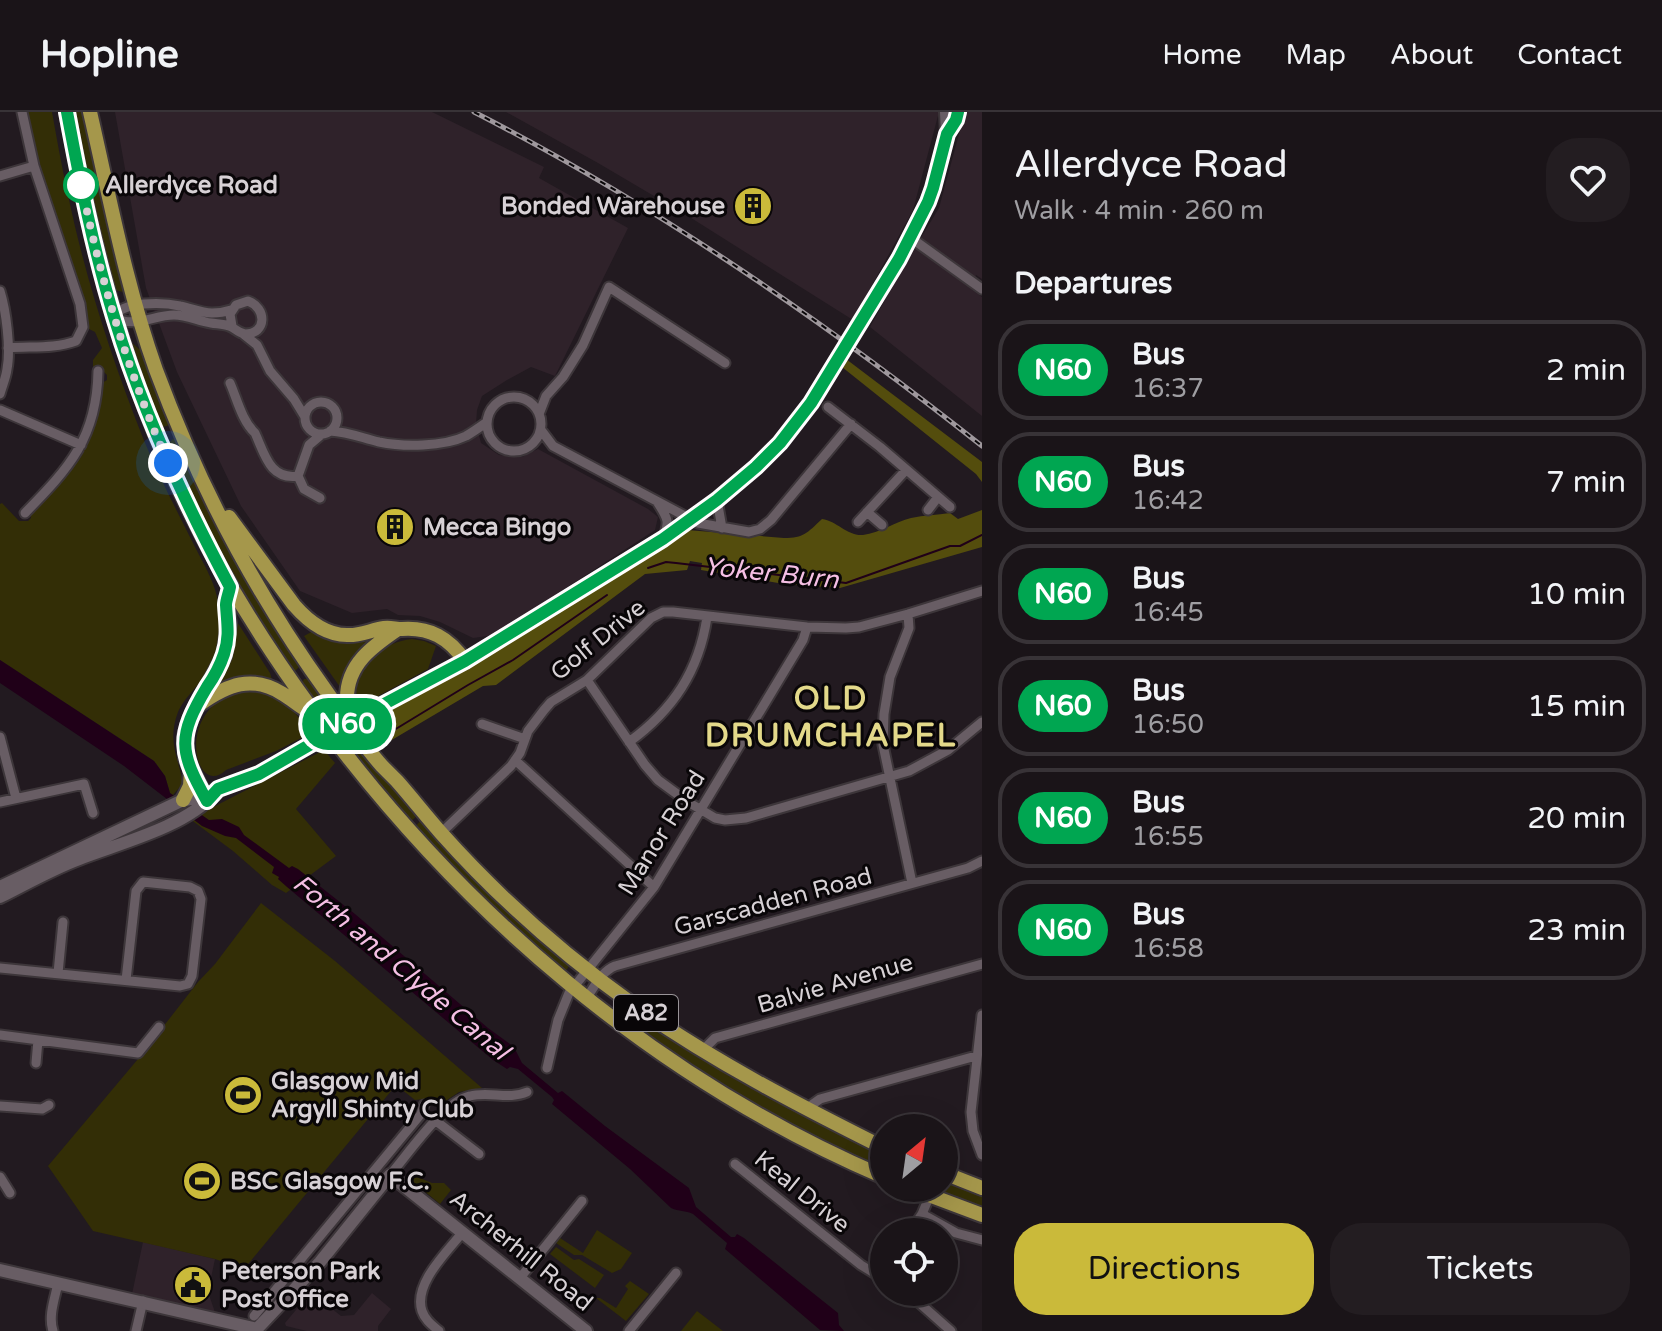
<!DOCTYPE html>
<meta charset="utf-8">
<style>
body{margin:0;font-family:"Varela Round",sans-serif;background:#231d21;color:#f1f3f6;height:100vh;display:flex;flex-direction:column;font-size:30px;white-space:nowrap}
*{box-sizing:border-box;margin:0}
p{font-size:26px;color:#9f9ea2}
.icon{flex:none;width:44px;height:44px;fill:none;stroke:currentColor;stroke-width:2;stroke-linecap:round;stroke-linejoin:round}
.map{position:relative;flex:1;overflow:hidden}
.sheet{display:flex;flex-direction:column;background:#1a1418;width:680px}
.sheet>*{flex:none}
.badge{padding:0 16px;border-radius:26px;font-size:28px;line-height:52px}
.needle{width:52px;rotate:29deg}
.buttons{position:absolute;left:870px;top:1002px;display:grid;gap:16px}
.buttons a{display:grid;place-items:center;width:88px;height:88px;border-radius:50%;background:#1a1418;box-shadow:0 8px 32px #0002,0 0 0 2px #383337;font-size:40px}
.you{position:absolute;width:40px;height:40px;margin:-20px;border:6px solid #fff;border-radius:50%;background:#1a73e8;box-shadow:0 0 0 12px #1a73e833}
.map>.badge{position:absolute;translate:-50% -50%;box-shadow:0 0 0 4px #fff}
h2{padding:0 32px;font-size:30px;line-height:72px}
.round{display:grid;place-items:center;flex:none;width:84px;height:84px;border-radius:32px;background:#231d21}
.head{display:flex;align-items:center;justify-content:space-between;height:136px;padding:0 32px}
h1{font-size:38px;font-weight:600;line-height:60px}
.action{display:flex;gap:16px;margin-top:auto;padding:16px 32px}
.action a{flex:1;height:92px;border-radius:32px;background:#caba3a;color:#111;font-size:32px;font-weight:600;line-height:92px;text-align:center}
.action a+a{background:#231d21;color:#f1f3f6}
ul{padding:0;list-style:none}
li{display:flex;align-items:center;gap:24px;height:100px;margin:0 16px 12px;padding:0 16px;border:4px solid #383337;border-radius:32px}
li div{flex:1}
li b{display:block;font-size:30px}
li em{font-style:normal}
li .badge{min-width:88px;font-weight:700;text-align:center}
header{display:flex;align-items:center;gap:48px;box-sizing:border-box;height:112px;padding:0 40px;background:#1a1418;border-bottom:2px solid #383337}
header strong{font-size:38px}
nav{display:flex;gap:44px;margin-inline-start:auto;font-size:28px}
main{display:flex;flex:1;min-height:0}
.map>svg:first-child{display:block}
.built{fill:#2f222a}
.green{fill:#332e06}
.forest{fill:#544d0d}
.water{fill:#200018}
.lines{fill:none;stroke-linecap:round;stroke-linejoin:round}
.stream{stroke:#200018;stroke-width:2}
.minor-casing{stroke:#3d363a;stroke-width:13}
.tertiary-casing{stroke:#3d363a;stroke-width:16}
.primary-casing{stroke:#3d363a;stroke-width:18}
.minor{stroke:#685d64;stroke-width:9}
.tertiary{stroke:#685d64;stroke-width:12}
.primary{stroke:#a5974b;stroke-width:14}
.rail-casing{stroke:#9f989d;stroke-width:5}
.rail{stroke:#090608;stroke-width:2;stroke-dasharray:6;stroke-linecap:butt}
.tertiary-bridge-casing{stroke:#3d363a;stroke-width:16;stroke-linecap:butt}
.tertiary-bridge{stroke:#685d64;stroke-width:12}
.line-casing{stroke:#fff;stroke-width:18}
.line{stroke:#00a651;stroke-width:12}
.walk{stroke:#d7d1d5;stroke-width:8;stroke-dasharray:0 14.4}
.stop-dot{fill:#fff;stroke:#00a651;stroke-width:4}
.labels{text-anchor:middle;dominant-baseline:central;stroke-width:6;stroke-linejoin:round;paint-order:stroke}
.shield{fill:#090608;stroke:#999498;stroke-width:2}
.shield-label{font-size:22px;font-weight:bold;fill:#d7d1d5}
.stop-label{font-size:24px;font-weight:bold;fill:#d7d1d5;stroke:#090608;text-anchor:start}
.poi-label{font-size:24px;font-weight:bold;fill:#d7d1d5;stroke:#090608;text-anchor:start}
.street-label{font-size:24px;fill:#d7d1d5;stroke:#090608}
.water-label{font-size:26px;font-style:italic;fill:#f5bfe4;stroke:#090608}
.district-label{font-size:32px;font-weight:bold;letter-spacing:2px;fill:#e3d98a;stroke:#090608}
</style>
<header>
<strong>Hopline</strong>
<nav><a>Home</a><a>Map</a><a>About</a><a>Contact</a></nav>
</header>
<main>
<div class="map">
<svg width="982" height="1219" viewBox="0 0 982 1219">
<rect width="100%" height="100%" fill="#221a20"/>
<path class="built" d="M115,0H432L544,55L539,66L628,116L555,264L531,255L507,268L482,284L477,298L476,312L481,331L499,343L522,345L538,337L648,397L658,405L655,418L494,523L473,526L440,510L420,504L398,503L387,497L352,501L300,479L241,394L177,260L146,176Z
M506,0H939L913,98L853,208L688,104L598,51Z
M965,0H982V167L976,163L970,176L982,185V304L870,215L905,152L939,96Z
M143,1130L215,1147L208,1180L218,1209L131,1187Z
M311,1180L341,1204L354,1203L372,1181L391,1197L378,1214V1219H307L286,1214L285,1211Z"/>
<path class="green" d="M25,0H52C57,28 62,56 68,83C85,165 112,248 143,326C158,363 177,399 195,435C203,451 213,467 217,485C223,513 219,541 203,566C195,577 183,588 178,600C167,629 178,645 183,671L173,683L170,681L165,664L154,649L0,548V392L2,391L19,409H28L31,406L30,401C55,377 85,341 96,308C100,296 100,284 102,271L107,268V263L101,257L93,256V248L102,236L95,220L85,215L87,203L84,202L41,65Z
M71,0H85L127,181L115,178L112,180Z
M130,229L139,237L144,236L170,311L167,314L162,315L159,312L128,230Z
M173,327L178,328L301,553L295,559L289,557L231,462L186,375L169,337L168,332Z
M234,505L270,561L273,571L210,578Z
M315,518L388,519L344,577L340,575L304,524Z
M412,527L424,529L436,534L428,557L358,595C348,561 379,530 412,527Z
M304,567H309L419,702L408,712L303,577L302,571Z
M245,578C275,578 294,597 311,621L276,639L226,658C194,689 172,592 245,578Z
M324,638L335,651L296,697L336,744L286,781L272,773L233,739L190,707Z
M422,707L573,849L564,861L516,820L413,717Z
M261,791L335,849L482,976L459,980L438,994L429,992L424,987L415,988L396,973L244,1157L215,1147L93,1119L48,1054L138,947L198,870L215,852Z
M635,899C696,940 756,980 821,1013C842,1024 863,1032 884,1042V1058C835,1035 787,1011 740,984C706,964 673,941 640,919Z
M410,1062L432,1071H444L451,1078L440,1092L407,1065Z
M950,1070L982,1082V1094L978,1095L945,1082L943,1077L945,1071Z
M597,1118L632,1141L621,1157L612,1161L582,1143H574L556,1131L560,1126L583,1141Z
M556,1135L574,1148L579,1147L604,1163L595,1176L550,1142Z
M630,1169L649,1182L626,1209L596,1186H600L616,1196L628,1177L625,1174Z
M697,1199L723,1219H681Z"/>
<path class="forest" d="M846,247L982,350V370L976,362L842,255Z
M982,398V435L840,476L784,472L701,458L702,451L690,449L687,458L645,462L496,573L483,574L385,632L369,611L657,439L687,418L784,426C804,426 807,421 822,407C837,409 847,424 863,423C880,421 895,410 911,406C924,403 937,403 950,401L958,407Z"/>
<path class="water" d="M0,548L154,649L165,664L170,681L209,708L222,707L239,715L244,723L289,756L292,754L298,757L355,802L488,916L514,935L522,951L558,981L562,979L605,1014L689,1076L696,1095L731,1125H735L737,1122L744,1126L838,1201L839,1213L844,1219L820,1218L725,1137L727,1131L693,1102C685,1098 679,1100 671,1096L630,1057L552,992L554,988L552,985L518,957L510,955L507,957L493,948L287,775L278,767L279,765L272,761L274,755L236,726L225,724L202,714L124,654L0,571Z"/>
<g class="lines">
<path class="stream" d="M648,456L666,450L676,451L846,471L950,434H960L982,423
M381,626L468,573L513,548L607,483"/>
<defs>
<path id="minor" d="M0,64L34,54
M911,126L982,177
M0,179C6,198 11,237 7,257C6,266 2,274 0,282
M231,198C225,200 218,201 212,201C201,201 191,196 180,194C163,190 122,189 114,205C134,217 153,203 174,203C187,203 198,209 211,211C217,212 224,212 229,214C235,216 238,221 245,222C267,222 267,196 248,189L236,193L230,202L232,214
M242,221L257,233L270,259L294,287L305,305
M8,236C31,234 54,237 76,229L83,215L80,192L34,54L22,0
M230,271C237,287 242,309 255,321C265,343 270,368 298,364
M487 312a27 27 0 1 1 54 0a27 27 0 1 1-54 0Z
M305 306a16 16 0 1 1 32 0a16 16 0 1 1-32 0Z
M828,295L880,335L950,395
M0,298L81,333
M539,302L546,284L563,265L583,233L609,175L725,251
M541,318L553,334L698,411L749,420L760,417L771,408L851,312
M330,319C349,320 362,326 379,330C403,335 443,335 466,324C473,320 480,315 487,310
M320,386L304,377L298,364L309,333L322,322
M717,388L722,416
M658,391C668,407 670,409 663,427
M928,398L938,385
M867,400L882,413
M25,401C69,356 97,326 98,259
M858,410L906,358
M908,502L909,516L890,565L884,602L883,633L912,771
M587,568L645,653L658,668L688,690L715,706L725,708L746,706L909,659L948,638L982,610
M482,612L525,627
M0,625L16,686
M629,630C673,598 699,559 707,505
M515,648L654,775
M0,690L84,672L93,701
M441,721L511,654L520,641L528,619L544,598L551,590L587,568L651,506L663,500H673L807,515L846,516L859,515L908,502L982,479
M0,856L180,874L188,872L192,864L201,787L198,779L190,775L143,770L136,779L126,868
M58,861L63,810
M587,885C595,874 602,859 615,854L968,756L982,749
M982,903L971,1000L973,1019L982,1043
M0,923L138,941L159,915
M703,938L715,926L982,852
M36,951L38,928
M547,956L558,908L569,881L654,775L803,528L807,515
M0,994L42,997L49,993
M806,997L820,987L976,944
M436,1009L479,1042
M735,1052L861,1153L874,1161L884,1160
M390,1063C409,1041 443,990 470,984C489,979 509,988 527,980
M0,1065L10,1081
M922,1102L956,1121L982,1128
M910,1120L922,1102L933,1076
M520,1166L582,1089
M907,1180L951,1219
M254,1204L421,1002L424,993
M53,1219C48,1204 55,1186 58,1171
M136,1219L143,1189
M439,1219C432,1213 425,1208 422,1199C413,1172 447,1140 462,1121
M629,1219L676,1161"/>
<path id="tertiary" d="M946,0L947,22
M375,597L465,549L663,427L717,388L771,341L792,316L818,280L911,126L933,76L947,22L956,8L958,0
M0,775L183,688L191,687L259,662L301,638
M0,785C26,772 52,757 79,747C120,731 185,715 214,682
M0,1158L257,1217
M255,1219L320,1150L390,1063L586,1219"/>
<path id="primary" d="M67,0C88,111 114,220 157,325C196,423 251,514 313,599C460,800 655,967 884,1065
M90,0C110,87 126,174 156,258C199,374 257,484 329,583C346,607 363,633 382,654C387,659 392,664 397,669C412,686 426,704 441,721C498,785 565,844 635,894C713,949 798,993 884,1036
M229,405L294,493C307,508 325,523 347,523C359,524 371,518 384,516C390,515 396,517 402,517C430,515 449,526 465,549
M200,592C227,573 252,562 283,582C293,588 300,595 310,600
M353,611C353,602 347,595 347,586C347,552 373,534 398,517
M183,688L190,674L191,659
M207,689L186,646L185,624L191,605L224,544L229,511L226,491L230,475
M944,1061L982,1076
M910,1076L982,1103"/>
</defs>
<use href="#minor" class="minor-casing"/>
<use href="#tertiary" class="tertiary-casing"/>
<use href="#primary" class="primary-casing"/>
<use href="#minor" class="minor"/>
<use href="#tertiary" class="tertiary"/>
<use href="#primary" class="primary"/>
<defs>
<path id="rail" d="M474,0C654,92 823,208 982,334"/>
</defs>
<use href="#rail" class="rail-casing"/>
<use href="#rail" class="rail"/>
<defs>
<path id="tertiary-bridge" d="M301,638L375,597"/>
</defs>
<use href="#tertiary-bridge" class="tertiary-bridge-casing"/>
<use href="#tertiary-bridge" class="tertiary-bridge"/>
</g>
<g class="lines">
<defs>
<path id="line" d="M67,0C80,70 94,140 115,208C143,301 184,389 230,475C229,481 226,488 226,493C227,511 230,524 224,542C220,554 214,565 207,575C177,625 179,639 207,689L218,677L259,662L339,616L465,549L663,427L717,388L756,355L780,331L811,291L899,147L928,90L933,76L947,22L956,8L958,0"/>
</defs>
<use href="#line" class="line-casing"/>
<use href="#line" class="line"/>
<path class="walk" d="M81,73L80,65C99,164 128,260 168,351"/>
</g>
<defs>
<symbol id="building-disc" viewBox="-11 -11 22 22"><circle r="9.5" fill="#caba3a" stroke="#090608"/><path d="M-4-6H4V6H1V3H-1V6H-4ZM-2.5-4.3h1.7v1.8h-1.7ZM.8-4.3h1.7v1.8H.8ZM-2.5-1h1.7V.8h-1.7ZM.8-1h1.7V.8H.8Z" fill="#111"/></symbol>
<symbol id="stadium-disc" viewBox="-11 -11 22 22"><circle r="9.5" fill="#caba3a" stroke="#090608"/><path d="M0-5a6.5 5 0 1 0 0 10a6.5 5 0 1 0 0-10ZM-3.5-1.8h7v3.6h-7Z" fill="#111"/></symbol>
<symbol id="civic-disc" viewBox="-11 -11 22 22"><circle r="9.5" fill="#caba3a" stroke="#090608"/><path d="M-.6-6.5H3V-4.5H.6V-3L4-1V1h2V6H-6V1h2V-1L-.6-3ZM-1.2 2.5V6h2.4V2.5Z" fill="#111"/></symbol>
</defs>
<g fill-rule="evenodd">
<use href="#building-disc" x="731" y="72" width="44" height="44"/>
<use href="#building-disc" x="373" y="393" width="44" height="44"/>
<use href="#stadium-disc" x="221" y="961" width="44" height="44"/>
<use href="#stadium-disc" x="180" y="1047" width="44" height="44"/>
<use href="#civic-disc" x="171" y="1151" width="44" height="44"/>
</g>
<circle class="stop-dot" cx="81" cy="73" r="16"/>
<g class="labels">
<rect class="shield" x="614" y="883" width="64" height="36" rx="6"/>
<g class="shield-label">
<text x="646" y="901">A82</text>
</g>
<g class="stop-label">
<text x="105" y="73">Allerdyce Road</text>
</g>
<g class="poi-label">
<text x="725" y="94" text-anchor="end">Bonded Warehouse</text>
<text x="423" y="415">Mecca Bingo</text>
<text x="271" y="969">Glasgow Mid<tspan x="271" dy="28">Argyll Shinty Club</tspan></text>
<text x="230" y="1069">BSC Glasgow F.C.</text>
<text x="221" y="1159">Peterson Park<tspan x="221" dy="28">Post Office</tspan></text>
</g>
<g class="street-label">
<text transform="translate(598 528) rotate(-39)">Golf Drive</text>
<text transform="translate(662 721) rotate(-58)">Manor Road</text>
<text transform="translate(773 790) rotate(-15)">Garscadden Road</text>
<text transform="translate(835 872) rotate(-16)">Balvie Avenue</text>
<text transform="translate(802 1080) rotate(39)">Keal Drive</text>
<text transform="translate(521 1139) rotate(39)">Archerhill Road</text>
</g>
<g class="water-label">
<text transform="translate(771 461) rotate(6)">Yoker Burn</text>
<text transform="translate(401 855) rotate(40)">Forth and Clyde Canal</text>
</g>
<g class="district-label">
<text x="831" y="587">OLD<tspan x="831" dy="37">DRUMCHAPEL</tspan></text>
</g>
</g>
</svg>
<div class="buttons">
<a><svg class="needle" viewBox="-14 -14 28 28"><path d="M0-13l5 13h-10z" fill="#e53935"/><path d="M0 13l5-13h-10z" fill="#9f9ea2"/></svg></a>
<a><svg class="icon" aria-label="locate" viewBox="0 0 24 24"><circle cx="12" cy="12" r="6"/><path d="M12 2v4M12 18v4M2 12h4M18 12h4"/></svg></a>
</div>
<div class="you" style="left:168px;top:351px"></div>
<b class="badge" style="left:347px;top:612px;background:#00a651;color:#fff">N60</b>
</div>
<section class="sheet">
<div class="head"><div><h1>Allerdyce Road</h1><p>Walk · 4 min · 260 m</p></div><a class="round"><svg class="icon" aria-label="heart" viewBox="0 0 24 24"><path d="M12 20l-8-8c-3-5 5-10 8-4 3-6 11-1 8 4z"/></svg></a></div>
<h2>Departures</h2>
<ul>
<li><span class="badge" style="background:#00a651;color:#fff">N60</span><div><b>Bus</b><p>16:37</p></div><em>2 min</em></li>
<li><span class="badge" style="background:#00a651;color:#fff">N60</span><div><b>Bus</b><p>16:42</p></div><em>7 min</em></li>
<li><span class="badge" style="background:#00a651;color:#fff">N60</span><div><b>Bus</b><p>16:45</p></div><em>10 min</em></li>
<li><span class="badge" style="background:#00a651;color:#fff">N60</span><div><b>Bus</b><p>16:50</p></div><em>15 min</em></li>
<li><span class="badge" style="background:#00a651;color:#fff">N60</span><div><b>Bus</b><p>16:55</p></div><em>20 min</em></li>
<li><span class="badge" style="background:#00a651;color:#fff">N60</span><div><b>Bus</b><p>16:58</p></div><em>23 min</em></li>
</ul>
<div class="action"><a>Directions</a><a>Tickets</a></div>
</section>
</main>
